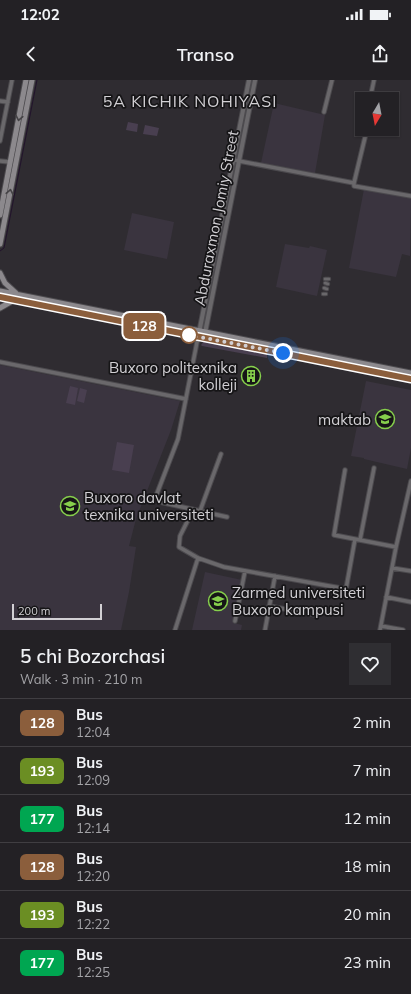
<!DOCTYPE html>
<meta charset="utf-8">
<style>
body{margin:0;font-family:Mulish,sans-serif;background:#2f2e32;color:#f1f3f6;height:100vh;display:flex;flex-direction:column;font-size:15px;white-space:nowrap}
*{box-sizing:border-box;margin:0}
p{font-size:13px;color:#a3a3a7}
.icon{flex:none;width:22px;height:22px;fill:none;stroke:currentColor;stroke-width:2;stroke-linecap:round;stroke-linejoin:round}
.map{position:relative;height:550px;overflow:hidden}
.drawer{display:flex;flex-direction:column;background:#232125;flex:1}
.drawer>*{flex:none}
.badge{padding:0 8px;border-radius:6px;font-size:14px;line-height:26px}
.needle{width:26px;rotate:190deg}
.fabs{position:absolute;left:355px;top:12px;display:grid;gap:8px}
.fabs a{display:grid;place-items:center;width:44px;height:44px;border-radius:0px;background:#232125;box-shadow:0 1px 3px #0004,0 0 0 1px #403e42;font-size:20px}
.scale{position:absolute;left:12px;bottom:10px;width:90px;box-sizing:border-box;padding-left:4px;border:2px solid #d2d0d4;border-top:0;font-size:11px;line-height:14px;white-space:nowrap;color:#d2d0d4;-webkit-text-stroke:3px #161517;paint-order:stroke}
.you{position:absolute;width:20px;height:20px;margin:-10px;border:3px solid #fff;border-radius:50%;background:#1a73e8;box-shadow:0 0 0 6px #1a73e833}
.map>.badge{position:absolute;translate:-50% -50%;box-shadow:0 0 0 2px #fff}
.round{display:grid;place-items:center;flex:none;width:42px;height:42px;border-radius:0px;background:#2f2e32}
.head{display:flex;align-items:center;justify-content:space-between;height:68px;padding:0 20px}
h1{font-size:19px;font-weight:600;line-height:30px}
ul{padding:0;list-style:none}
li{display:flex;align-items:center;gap:12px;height:48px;padding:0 20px;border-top:1px solid #403e42}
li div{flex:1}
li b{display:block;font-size:15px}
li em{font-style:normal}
li .badge{min-width:44px;font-weight:700;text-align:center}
.status{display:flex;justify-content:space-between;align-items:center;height:28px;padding:0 20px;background:#232125;direction:ltr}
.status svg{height:11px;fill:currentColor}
header{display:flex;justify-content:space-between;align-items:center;height:52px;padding:0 20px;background:#232125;font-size:18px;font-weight:600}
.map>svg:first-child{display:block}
.built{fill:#3a343f}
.green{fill:#493f50}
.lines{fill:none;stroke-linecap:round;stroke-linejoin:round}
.stream{stroke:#22132c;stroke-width:1}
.pedestrian-casing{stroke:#4c4a4e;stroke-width:4.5}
.minor-casing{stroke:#4c4a4e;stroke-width:5.5}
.tertiary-casing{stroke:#4c4a4e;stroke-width:6}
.secondary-casing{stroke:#4c4a4e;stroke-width:7}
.pedestrian{stroke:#6a686b;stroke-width:2.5}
.minor{stroke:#6a686b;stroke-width:3.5}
.tertiary{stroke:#6a686b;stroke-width:4}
.secondary{stroke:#8c898d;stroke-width:5}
.oneway{stroke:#454346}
.line-casing{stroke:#fff;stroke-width:9}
.line{stroke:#8b5e3c;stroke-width:6}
.walk{stroke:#d2d0d4;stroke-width:4;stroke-dasharray:0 7.2}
.stop-dot{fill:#fff;stroke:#8b5e3c;stroke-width:2}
.labels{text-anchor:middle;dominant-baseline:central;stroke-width:3.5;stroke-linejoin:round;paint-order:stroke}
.street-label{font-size:15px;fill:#d2d0d4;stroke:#161517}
.poi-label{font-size:15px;fill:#d2d0d4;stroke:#161517;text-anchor:end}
.neighbourhood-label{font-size:16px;letter-spacing:1px;fill:#d2d0d4;stroke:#161517}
</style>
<div class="status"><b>12:02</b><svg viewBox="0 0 49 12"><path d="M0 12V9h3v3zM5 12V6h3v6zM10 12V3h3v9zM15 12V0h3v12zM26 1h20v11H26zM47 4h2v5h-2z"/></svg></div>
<header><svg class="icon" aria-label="back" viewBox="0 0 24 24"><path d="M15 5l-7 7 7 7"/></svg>Transo<svg class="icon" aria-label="share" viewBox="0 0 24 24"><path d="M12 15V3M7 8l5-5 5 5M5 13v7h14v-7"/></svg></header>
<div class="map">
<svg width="411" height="550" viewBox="0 0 411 550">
<rect width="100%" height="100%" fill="#2f2c31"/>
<path class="built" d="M274,23L325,35L315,93L261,83Z
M364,109L411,118L410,176L402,174L396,197L349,188Z
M132,133L174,142L167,179L124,170Z
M285,164L309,168L310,166L327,170L317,216L276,207Z
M0,285L180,321L171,350L136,439L129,466L136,467L129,512L121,550H0Z
M366,301L411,310V368L407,389L364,379V378L351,376Z
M205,492L242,500L234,543L242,545L241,550H192Z"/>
<path class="green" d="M128,42L138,44L137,52L126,50Z
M145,45L159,48L157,56L143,54Z
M204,261L267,274V278L202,266L201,265Z
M70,306L78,308L75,325L66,323Z
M80,308L87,310L84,323L77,321Z
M117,362L134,365L129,393L112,390Z"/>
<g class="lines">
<path class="stream" d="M0,171L4,168L37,0"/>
<defs>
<path id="pedestrian" d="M325,199H329
M325,203L328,204
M324,208L327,209
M323,214H326"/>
<path id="minor" d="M370,19L374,0
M0,21L8,22
M324,32L332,0
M0,61L12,0
M234,80L354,103V106L411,116
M0,81L10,82
M354,103L367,49
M198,257L178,359L156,416L160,422L227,437
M0,282L186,319
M345,390L334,455L396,467
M193,430L180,456L179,467L198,478L224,487L346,509L355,459
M200,431L221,374
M360,460L374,388
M392,488L411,491
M386,517L411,522
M269,526L316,535
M235,541L245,491
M381,546L403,550
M175,550L198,478
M265,550L275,496
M380,550L396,467L411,401"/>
<path id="tertiary" d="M199,253L249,0
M205,253L255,0"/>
<path id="secondary" d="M0,135L26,0
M0,164L32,0
M0,193L5,203L16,213
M0,211L411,293
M0,217L411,299
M0,228L14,220"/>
</defs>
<use href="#pedestrian" class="pedestrian-casing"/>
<use href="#minor" class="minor-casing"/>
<use href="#tertiary" class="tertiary-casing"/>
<use href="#secondary" class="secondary-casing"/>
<use href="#pedestrian" class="pedestrian"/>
<use href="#minor" class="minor"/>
<use href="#tertiary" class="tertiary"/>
<use href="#secondary" class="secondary"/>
</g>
<defs><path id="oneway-chevron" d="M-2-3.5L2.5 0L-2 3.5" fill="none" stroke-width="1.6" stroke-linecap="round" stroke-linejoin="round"/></defs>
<g class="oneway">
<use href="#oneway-chevron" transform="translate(19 38) rotate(101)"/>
<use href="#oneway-chevron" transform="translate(10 112) rotate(-79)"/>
</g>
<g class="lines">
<defs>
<path id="line" d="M0,217L411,299"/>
</defs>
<use href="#line" class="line-casing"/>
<use href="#line" class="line"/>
<path class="walk" d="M189,255L283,273"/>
</g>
<defs>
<symbol id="building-ring" viewBox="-11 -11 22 22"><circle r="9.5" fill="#161517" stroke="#86cf4c" stroke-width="1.5"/><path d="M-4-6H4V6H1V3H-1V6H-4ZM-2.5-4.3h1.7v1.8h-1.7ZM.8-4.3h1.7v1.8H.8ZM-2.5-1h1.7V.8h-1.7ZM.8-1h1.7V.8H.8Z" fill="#86cf4c"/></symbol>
<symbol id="school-ring" viewBox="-11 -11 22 22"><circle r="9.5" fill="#161517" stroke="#86cf4c" stroke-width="1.5"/><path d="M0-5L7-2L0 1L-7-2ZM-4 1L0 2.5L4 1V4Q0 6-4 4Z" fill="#86cf4c"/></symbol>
<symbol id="university-ring" viewBox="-11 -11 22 22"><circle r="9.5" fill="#161517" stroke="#86cf4c" stroke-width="1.5"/><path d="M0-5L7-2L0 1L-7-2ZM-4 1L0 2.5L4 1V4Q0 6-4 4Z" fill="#86cf4c"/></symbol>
</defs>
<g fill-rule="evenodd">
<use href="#building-ring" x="240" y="285" width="22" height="22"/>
<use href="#school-ring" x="374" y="328" width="22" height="22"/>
<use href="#university-ring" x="59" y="415" width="22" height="22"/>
<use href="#university-ring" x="207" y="510" width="22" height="22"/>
</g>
<circle class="stop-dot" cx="189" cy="255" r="8"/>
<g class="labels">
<g class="street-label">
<text transform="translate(216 138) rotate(-79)">Abduraxmon Jomiy Street</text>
</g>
<g class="poi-label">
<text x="237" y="287">Buxoro politexnika<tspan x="237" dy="17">kolleji</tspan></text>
<text x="371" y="339">maktab</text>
<text x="84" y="417" text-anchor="start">Buxoro davlat<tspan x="84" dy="17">texnika universiteti</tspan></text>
<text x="232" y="512" text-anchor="start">Zarmed universiteti<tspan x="232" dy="17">Buxoro kampusi</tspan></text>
</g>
<g class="neighbourhood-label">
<text x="190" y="21">5A KICHIK NOHIYASI</text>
</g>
</g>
</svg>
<div class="fabs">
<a><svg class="needle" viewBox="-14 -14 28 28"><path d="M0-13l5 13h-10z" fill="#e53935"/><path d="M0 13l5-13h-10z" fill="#a3a3a7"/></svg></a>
</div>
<div class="scale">200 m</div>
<div class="you" style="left:283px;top:273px"></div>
<b class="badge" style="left:144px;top:246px;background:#8b5e3c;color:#fff">128</b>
</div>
<section class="drawer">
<div class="head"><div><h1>5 chi Bozorchasi</h1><p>Walk · 3 min · 210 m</p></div><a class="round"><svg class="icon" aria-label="heart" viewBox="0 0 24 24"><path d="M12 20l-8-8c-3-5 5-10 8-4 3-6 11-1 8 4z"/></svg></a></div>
<ul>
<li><span class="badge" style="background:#8b5e3c;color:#fff">128</span><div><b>Bus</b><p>12:04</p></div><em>2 min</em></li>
<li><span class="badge" style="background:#6b8e23;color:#fff">193</span><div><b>Bus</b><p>12:09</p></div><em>7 min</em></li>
<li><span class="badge" style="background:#00a651;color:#fff">177</span><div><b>Bus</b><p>12:14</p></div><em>12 min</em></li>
<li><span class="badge" style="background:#8b5e3c;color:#fff">128</span><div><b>Bus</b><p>12:20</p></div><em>18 min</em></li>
<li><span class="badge" style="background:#6b8e23;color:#fff">193</span><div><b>Bus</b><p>12:22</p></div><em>20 min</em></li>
<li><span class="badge" style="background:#00a651;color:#fff">177</span><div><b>Bus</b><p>12:25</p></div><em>23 min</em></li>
</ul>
</section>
